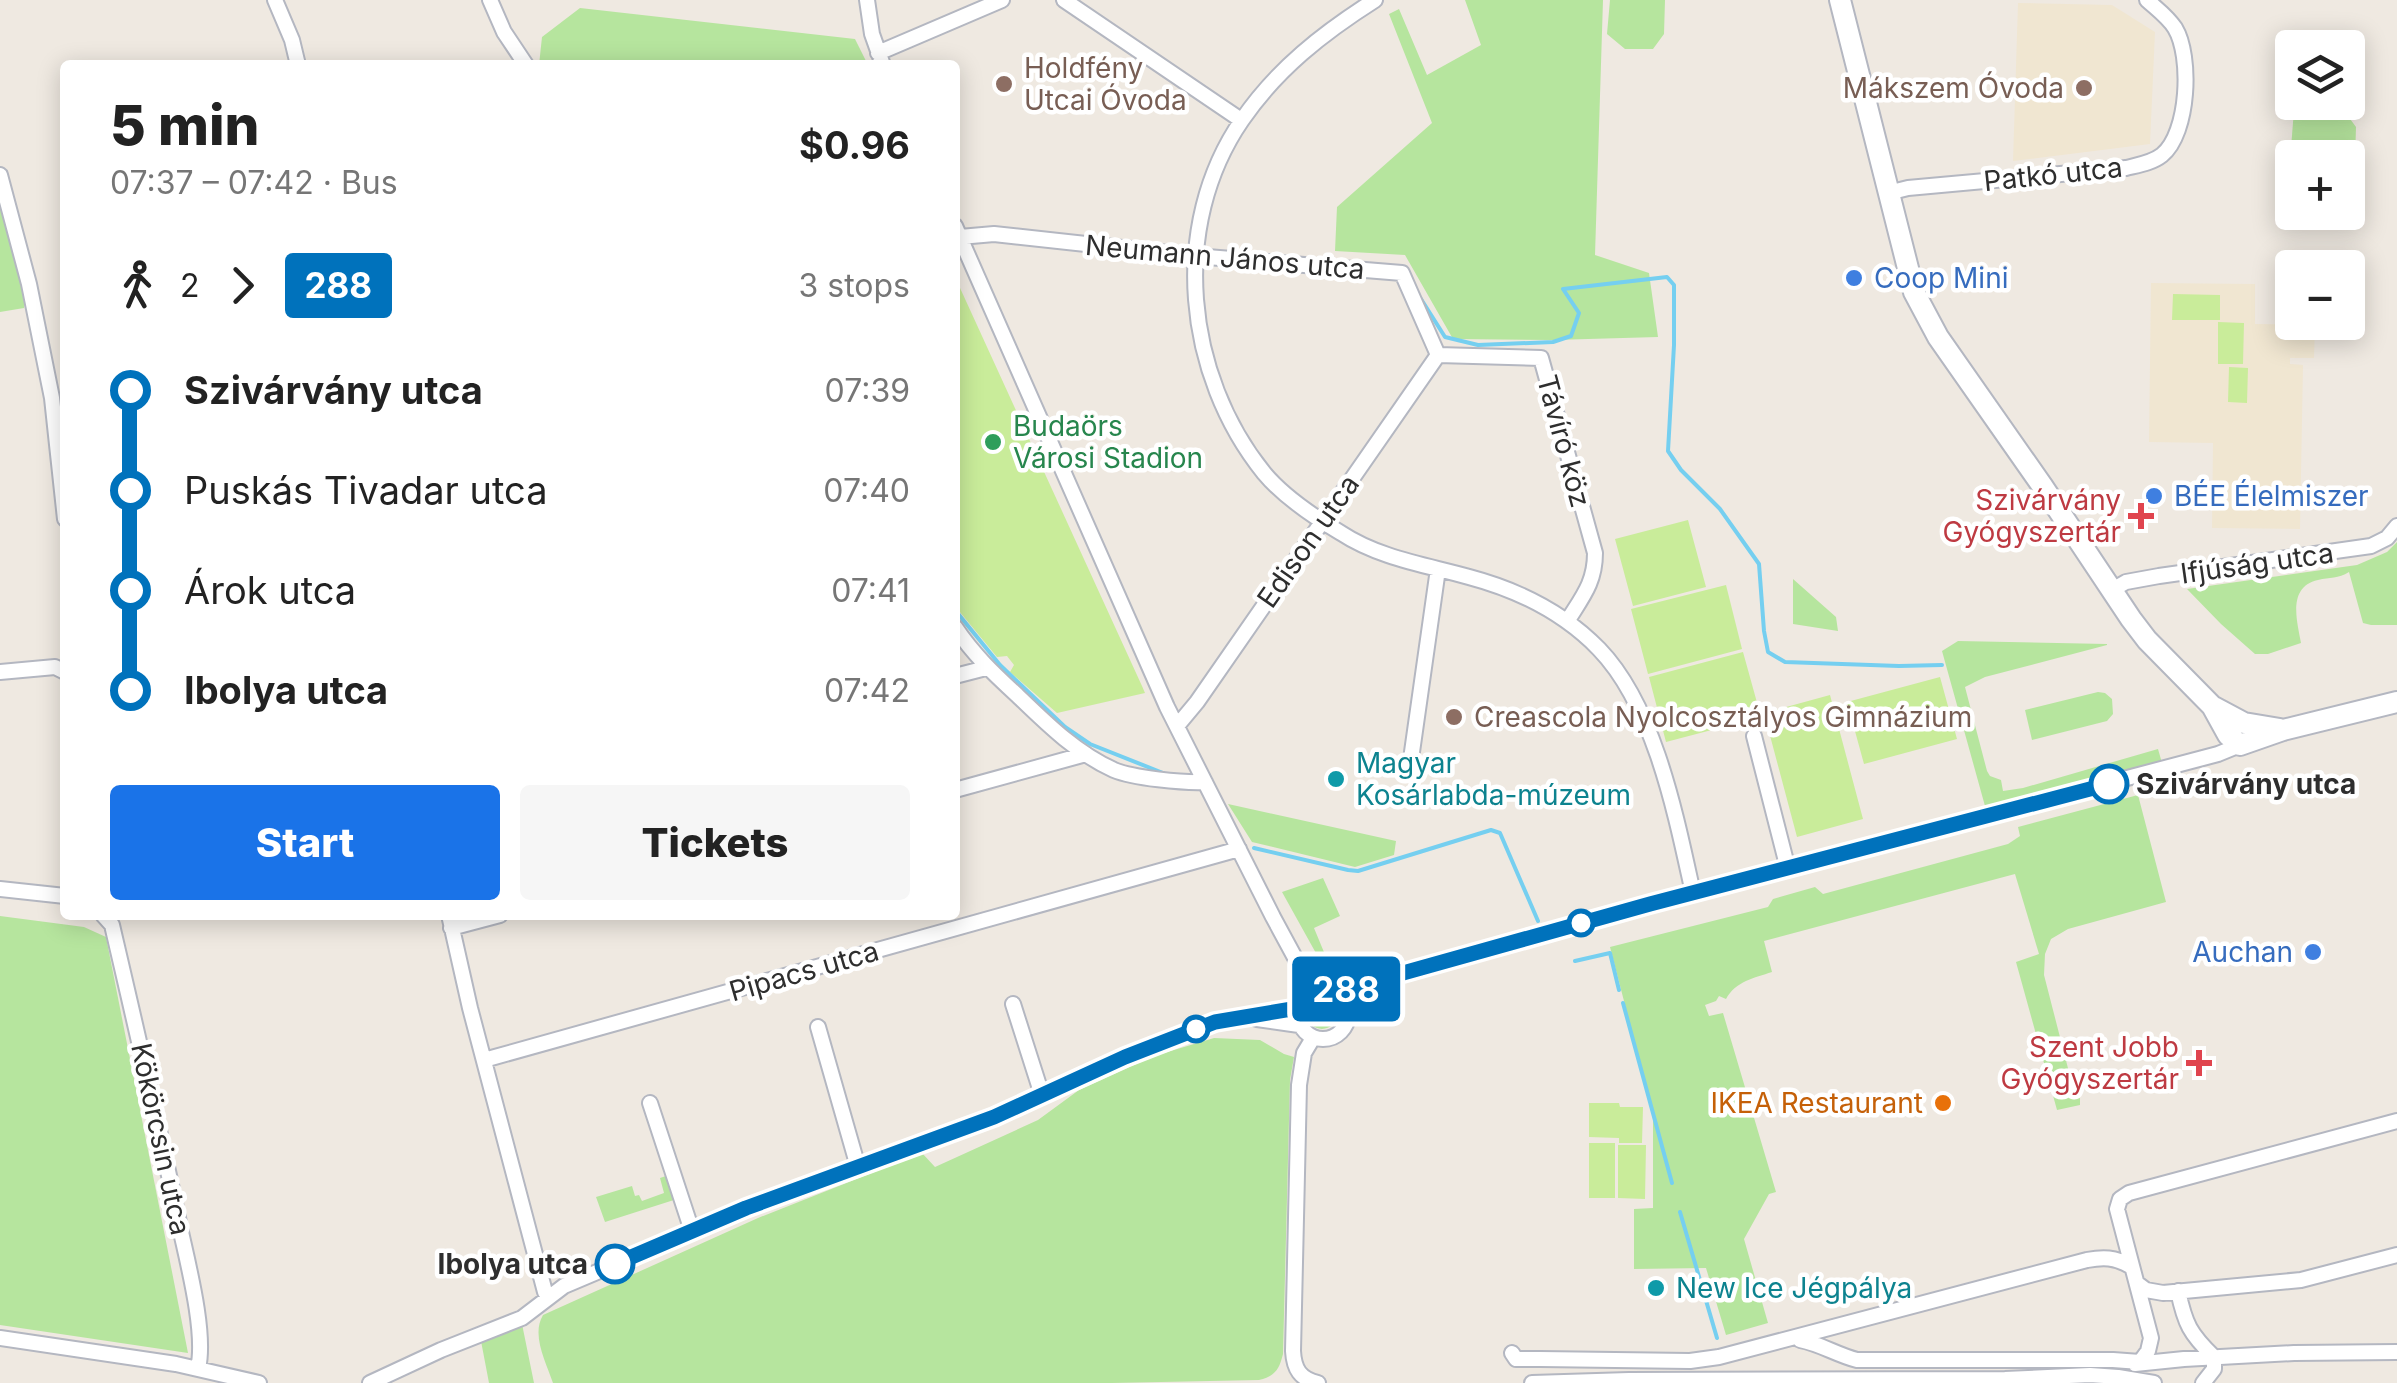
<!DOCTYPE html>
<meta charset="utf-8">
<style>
body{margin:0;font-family:Inter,sans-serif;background:#f6f6f6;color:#222;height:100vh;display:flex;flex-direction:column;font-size:38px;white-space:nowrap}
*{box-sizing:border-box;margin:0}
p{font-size:32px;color:#767676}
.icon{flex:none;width:55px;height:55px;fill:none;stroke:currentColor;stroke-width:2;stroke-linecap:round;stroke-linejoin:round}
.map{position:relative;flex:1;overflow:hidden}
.details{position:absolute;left:60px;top:60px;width:900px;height:860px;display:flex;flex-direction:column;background:#fff;border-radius:10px;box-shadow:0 5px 25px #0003}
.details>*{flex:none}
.badge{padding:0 20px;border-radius:8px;font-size:35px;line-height:65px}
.buttons{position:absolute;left:2275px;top:30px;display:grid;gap:20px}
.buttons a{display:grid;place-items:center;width:90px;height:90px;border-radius:10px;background:#fff;box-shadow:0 5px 25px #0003;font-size:50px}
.map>.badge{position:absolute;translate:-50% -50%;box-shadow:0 0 0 5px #fff}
.legs{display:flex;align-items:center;gap:15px;height:110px;padding:0 50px;font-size:32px}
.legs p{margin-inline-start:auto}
.headline{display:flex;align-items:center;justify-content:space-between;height:170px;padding:0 50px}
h1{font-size:55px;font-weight:800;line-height:75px}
.cta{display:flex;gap:20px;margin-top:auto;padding:20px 50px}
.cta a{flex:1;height:115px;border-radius:10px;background:#1a73e8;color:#fff;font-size:40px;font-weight:800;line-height:115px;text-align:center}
.cta a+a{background:#f6f6f6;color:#222}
ul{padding:0 50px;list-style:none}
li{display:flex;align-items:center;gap:35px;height:100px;font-size:38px}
li i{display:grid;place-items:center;width:15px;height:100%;margin:0 12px;background:currentColor}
li i::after{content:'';width:25px;height:25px;margin:-12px;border:8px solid;border-radius:50%;background:#fff}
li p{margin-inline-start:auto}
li:first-child i{background:linear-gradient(#0000 50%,currentColor 0)}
li:last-child i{background:linear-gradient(currentColor 50%,#0000 0)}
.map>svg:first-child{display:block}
.education{fill:#f0e6d1}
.green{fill:#b6e59e}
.pitch{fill:#c9ec9a}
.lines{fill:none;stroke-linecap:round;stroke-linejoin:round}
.stream{stroke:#75cff0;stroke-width:4}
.street-casing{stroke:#b4b7c1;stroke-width:18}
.secondary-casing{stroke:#b4b7c1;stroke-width:24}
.street{stroke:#fff;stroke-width:14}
.secondary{stroke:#fff;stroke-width:20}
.line-1-casing{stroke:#fff;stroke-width:22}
.line-1{stroke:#0072bc;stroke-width:15}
.education-dot{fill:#8d6e63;stroke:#fff;stroke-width:4}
.shop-dot{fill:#3f7fe0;stroke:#fff;stroke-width:4}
.leisure-dot{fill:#2e9e5b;stroke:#fff;stroke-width:4}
.health-dot{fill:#e0444e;stroke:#fff;stroke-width:4}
.culture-dot{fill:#0f9aa8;stroke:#fff;stroke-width:4}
.stop-1-dot{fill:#fff;stroke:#0072bc;stroke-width:5}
.food-dot{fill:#e8710a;stroke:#fff;stroke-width:4}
.labels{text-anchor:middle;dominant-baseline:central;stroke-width:9;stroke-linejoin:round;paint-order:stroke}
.education-label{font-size:28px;fill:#785e54;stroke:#fff;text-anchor:start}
.street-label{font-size:28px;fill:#2e2e2e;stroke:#fff}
.shop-label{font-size:28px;fill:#366cbe;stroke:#fff;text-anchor:start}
.leisure-label{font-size:28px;fill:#27864d;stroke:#fff;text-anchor:start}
.health-label{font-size:28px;fill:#be3a42;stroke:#fff;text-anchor:end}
.culture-label{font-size:28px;fill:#0d838f;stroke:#fff;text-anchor:start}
.stop-label{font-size:28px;font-weight:bold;fill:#2e2e2e;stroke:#fff;text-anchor:start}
.food-label{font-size:28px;fill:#c56008;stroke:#fff;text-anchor:end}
</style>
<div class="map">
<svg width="2397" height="1383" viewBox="0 0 2397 1383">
<rect width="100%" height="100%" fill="#efe9e1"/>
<path class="education" d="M2018,3L2112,5L2155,32L2150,144L2013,161Z
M2151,283L2255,284V324L2315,325L2314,358H2290V364L2303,365L2300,529L2212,528L2213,443L2149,442Z"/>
<path class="green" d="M1465,0H1603L1595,255L1649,273L1658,337L1553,340L1453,339L1405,255L1335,251L1337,207L1432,123L1389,14L1399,9L1427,75L1481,45Z
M1610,0H1665L1664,34L1653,49H1625L1607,34Z
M580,8L855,39L868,65H539L542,37Z
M2294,110L2345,112L2356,127L2354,194H2348V158H2292V190L2280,189L2281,173H2289Z
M0,204L25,302L24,308L0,312Z
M2397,542V625H2371L2363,623L2349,572C2338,579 2330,577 2318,580C2287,587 2297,621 2301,643L2268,654H2255L2221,624L2187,589L2357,565L2387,552Z
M1793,579L1836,617L1838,631L1793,624Z
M1958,641L2107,644V645L1985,677L1965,687L1987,771L1990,776L2001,780L2003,791L2023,788L2158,749L2162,763L1992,808L1985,806L1942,651Z
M2098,692L2105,693L2112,699L2113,714L2107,721L2032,740L2025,710Z
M2138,795L2166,902L2068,929L2051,939L2045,954L2044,975L2070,1076L2080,1098V1105L2057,1110L2016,962L2039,954L2015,874L1764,941L1772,972C1754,978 1736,981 1726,999L1719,996L1716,1001L1705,1005L1709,1016L1723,1013L1776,1192L1769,1194L1744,1239L1768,1323L1726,1335L1706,1268L1634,1269V1209L1653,1208V1113L1610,947L1768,907L1773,899L1815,887L1823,894L2008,844L2020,836L2018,827Z
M1228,804L1396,841L1394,855L1355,867L1252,842Z
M1323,878L1340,916L1314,928L1326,957L1339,956L1345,968H1332L1322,964L1282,892Z
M0,916L84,927L106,937L188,1353L0,1325Z
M1307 1014a15 15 0 1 1 30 0a15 15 0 1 1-30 0Z
M1214,1038L1260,1040L1284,1054L1294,1057L1290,1080L1283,1354C1279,1370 1275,1376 1259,1380L1112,1383H553C546,1362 531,1335 543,1315L758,1218L922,1153L935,1167L1038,1120L1079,1090L1154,1056Z
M669,1175L677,1199L605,1222L596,1197L632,1186L635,1196L639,1195L642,1201L664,1193L660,1178Z
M522,1324L534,1383H489L481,1341Z"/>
<path class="pitch" d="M955,277L1142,686L1145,693L1057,713L1010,672L1014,665L1007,656L997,657L955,606Z
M2173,294L2220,295V320H2172Z
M2218,322L2244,323L2243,364H2218Z
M2229,367L2248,368L2247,403L2228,402Z
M1688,520L1706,587L1633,606L1615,539Z
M1726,585L1742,649L1648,674L1631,609Z
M1743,652L1761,717L1666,742L1649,677Z
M1940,677L1957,739L1864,764L1847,702Z
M1830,695L1863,819L1797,837L1764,713Z
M1589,1103H1619L1620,1107H1643L1642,1143H1619V1138L1589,1137Z
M1589,1143H1615V1198H1589Z
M1618,1145H1646L1645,1199L1618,1198Z"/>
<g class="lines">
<path class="stream" d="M1421,299L1445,337L1478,345L1553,342L1571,336L1579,313L1563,289L1667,277L1674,285V345L1668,451L1681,470L1720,509L1759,564L1764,631L1768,652L1785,662L1899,666L1942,665
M955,610L1000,665L1065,727L1090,744L1168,775
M1254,848L1348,870L1358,871L1491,830L1500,833L1538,921
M1575,961L1610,953L1619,990
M1623,1003L1672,1183
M1680,1212L1717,1338"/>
<defs>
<path id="street" d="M275,0L292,40L298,65
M490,0L504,32L526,65
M867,0L872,34L883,65
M1064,0L1241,120
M1375,0C1323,33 1277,69 1242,120C1169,226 1185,375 1264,473C1284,497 1314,517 1341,533C1379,558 1426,565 1469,577C1518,590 1564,613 1599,649C1655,707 1676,816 1693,893
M878,53L1002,0
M0,175L29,284L52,398L65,519
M1888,193L1908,188L2126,168C2138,165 2152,163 2162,155C2189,133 2192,56 2175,28C2168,17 2157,9 2147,0
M955,226L1167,707L1273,917L1313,991
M960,237L994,234L1195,256L1402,273L1438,355
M1438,355L1541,358L1595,553C1595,582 1583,596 1568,620
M2112,590L2126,582L2159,576L2371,546L2387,538L2397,526
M955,627C973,654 994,674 1017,695C1046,723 1076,753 1114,770C1133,778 1183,783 1205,782
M0,672L55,667L65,672
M955,676L986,668
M1177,726L1197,702L1438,355
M1754,736L1788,869
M1410,766L1438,569
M955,790L1086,754
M0,889L65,896
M103,915L112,925C136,1028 160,1130 181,1232C189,1268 206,1335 198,1368
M449,915L470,1008L545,1292L549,1296
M451,928L500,915
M1298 1014a25 25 0 1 1 50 0a25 25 0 1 1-50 0Z
M1337,994L1359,983L1378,980L1650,904L2218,754L2240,745
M1013,1004L1042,1095
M1348,1017L1355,1001L1378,980
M1257,1019L1299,1025
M818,1027L858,1167
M1313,1038L1304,1053L1299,1085L1293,1351C1294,1369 1300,1379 1318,1383
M484,1060L1239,849
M650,1103L692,1231
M2138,1284L2146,1290L2163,1293L2301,1280L2397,1255
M2178,1291C2185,1324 2190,1334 2214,1357
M0,1338L176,1364L259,1383
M1800,1340C1821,1344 1837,1355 1857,1360H2113L2140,1362
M1512,1353L1516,1359H1540L1690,1361L1719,1357L2087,1260C2103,1257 2115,1257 2130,1266
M2140,1362L2148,1351L2151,1338L2117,1209L2120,1199L2129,1193L2397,1121
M2135,1364L2184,1359L2294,1353L2397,1352
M370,1383L441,1350L522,1318L564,1286L746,1209L994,1117L1125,1057L1215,1022L1298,1008
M1532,1383L1629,1380L2005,1379L2090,1375L2118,1377L2154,1383
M2203,1383L2214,1369V1357"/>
<path id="secondary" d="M1840,0L1914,292L1938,337L2043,487L2131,619L2147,640L2212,706L2228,735L2240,745L2283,730L2397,702
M2214,707L2244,723L2280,729"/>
</defs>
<use href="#street" class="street-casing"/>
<use href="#secondary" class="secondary-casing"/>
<use href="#street" class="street"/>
<use href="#secondary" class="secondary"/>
</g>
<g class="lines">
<defs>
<path id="line-1" d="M615,1264L746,1208L994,1117L1125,1057L1215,1022L1298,1008C1306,991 1321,985 1337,994L1359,983L1378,980L1650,904L2109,784"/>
</defs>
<use href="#line-1" class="line-1-casing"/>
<use href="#line-1" class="line-1"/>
</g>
<g class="education-dot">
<circle cx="1004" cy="84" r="10"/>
<circle cx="2084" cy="88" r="10"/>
<circle cx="1454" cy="717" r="10"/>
</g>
<g class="shop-dot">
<circle cx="1854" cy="278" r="10"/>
<circle cx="2154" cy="496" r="10"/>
<circle cx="2313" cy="952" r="10"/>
</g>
<circle class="leisure-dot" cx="993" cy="442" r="10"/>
<g class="health-dot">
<path d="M2136 501h10v10h10v10h-10v10h-10v-10h-10v-10h10z"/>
<path d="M2194 1048h10v10h10v10h-10v10h-10v-10h-10v-10h10z"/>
</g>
<g class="culture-dot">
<circle cx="1336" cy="779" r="10"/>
<circle cx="1656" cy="1288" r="10"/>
</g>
<g class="stop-1-dot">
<circle cx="2109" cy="784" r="18"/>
<circle cx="1581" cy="923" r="12"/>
<circle cx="1196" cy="1029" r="12"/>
<circle cx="615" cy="1264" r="18"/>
</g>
<circle class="food-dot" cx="1943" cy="1103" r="10"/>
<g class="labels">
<g class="education-label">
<text x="1024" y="68">Holdfény<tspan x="1024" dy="32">Utcai Óvoda</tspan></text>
<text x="2064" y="88" text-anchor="end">Mákszem Óvoda</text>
<text x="1474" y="717">Creascola Nyolcosztályos Gimnázium</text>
</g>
<g class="street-label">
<text transform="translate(2053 174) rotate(-6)">Patkó utca</text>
<text transform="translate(1225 257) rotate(5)">Neumann János utca</text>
<text transform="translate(1564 441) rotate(75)">Távíró köz</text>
<text transform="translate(1308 541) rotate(-55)">Edison utca</text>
<text transform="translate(2257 563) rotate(-8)">Ifjúság utca</text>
<text transform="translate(804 971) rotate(-16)">Pipacs utca</text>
<text transform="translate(161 1139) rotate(78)">Kökörcsin utca</text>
</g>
<g class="shop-label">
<text x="1874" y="278">Coop Mini</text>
<text x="2174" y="496">BÉE Élelmiszer</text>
<text x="2293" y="952" text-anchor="end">Auchan</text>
</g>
<g class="leisure-label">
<text x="1013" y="426">Budaörs<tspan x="1013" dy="32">Városi Stadion</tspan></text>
</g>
<g class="health-label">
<text x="2121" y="500">Szivárvány<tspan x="2121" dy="32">Gyógyszertár</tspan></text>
<text x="2179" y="1047">Szent Jobb<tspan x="2179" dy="32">Gyógyszertár</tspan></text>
</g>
<g class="culture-label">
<text x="1356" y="763">Magyar<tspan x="1356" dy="32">Kosárlabda-múzeum</tspan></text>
<text x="1676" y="1288">New Ice Jégpálya</text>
</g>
<g class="stop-label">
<text x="2136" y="784">Szivárvány utca</text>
<text x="588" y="1264" text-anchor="end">Ibolya utca</text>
</g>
<g class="food-label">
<text x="1923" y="1103">IKEA Restaurant</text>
</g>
</g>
</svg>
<div class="buttons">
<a><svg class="icon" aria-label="layers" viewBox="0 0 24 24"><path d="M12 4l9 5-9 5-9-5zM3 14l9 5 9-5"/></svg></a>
<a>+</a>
<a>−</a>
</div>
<b class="badge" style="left:1346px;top:989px;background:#0072bc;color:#fff">288</b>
<section class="details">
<div class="headline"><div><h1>5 min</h1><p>07:37 – 07:42 · Bus</p></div><b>$0.96</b></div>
<div class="legs"><svg class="icon" aria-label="walk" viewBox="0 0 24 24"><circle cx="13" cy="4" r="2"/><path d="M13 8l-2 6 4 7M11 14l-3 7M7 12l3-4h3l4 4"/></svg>2<svg class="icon" aria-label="forward" viewBox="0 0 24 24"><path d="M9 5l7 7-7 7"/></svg><b class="badge" style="background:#0072bc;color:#fff">288</b><p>3 stops</p></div>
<ul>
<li><i style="color:#0072bc"></i><b>Szivárvány utca</b><p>07:39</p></li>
<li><i style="color:#0072bc"></i><span>Puskás Tivadar utca</span><p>07:40</p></li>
<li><i style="color:#0072bc"></i><span>Árok utca</span><p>07:41</p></li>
<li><i style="color:#0072bc"></i><b>Ibolya utca</b><p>07:42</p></li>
</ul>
<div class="cta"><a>Start</a><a>Tickets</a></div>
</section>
</div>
